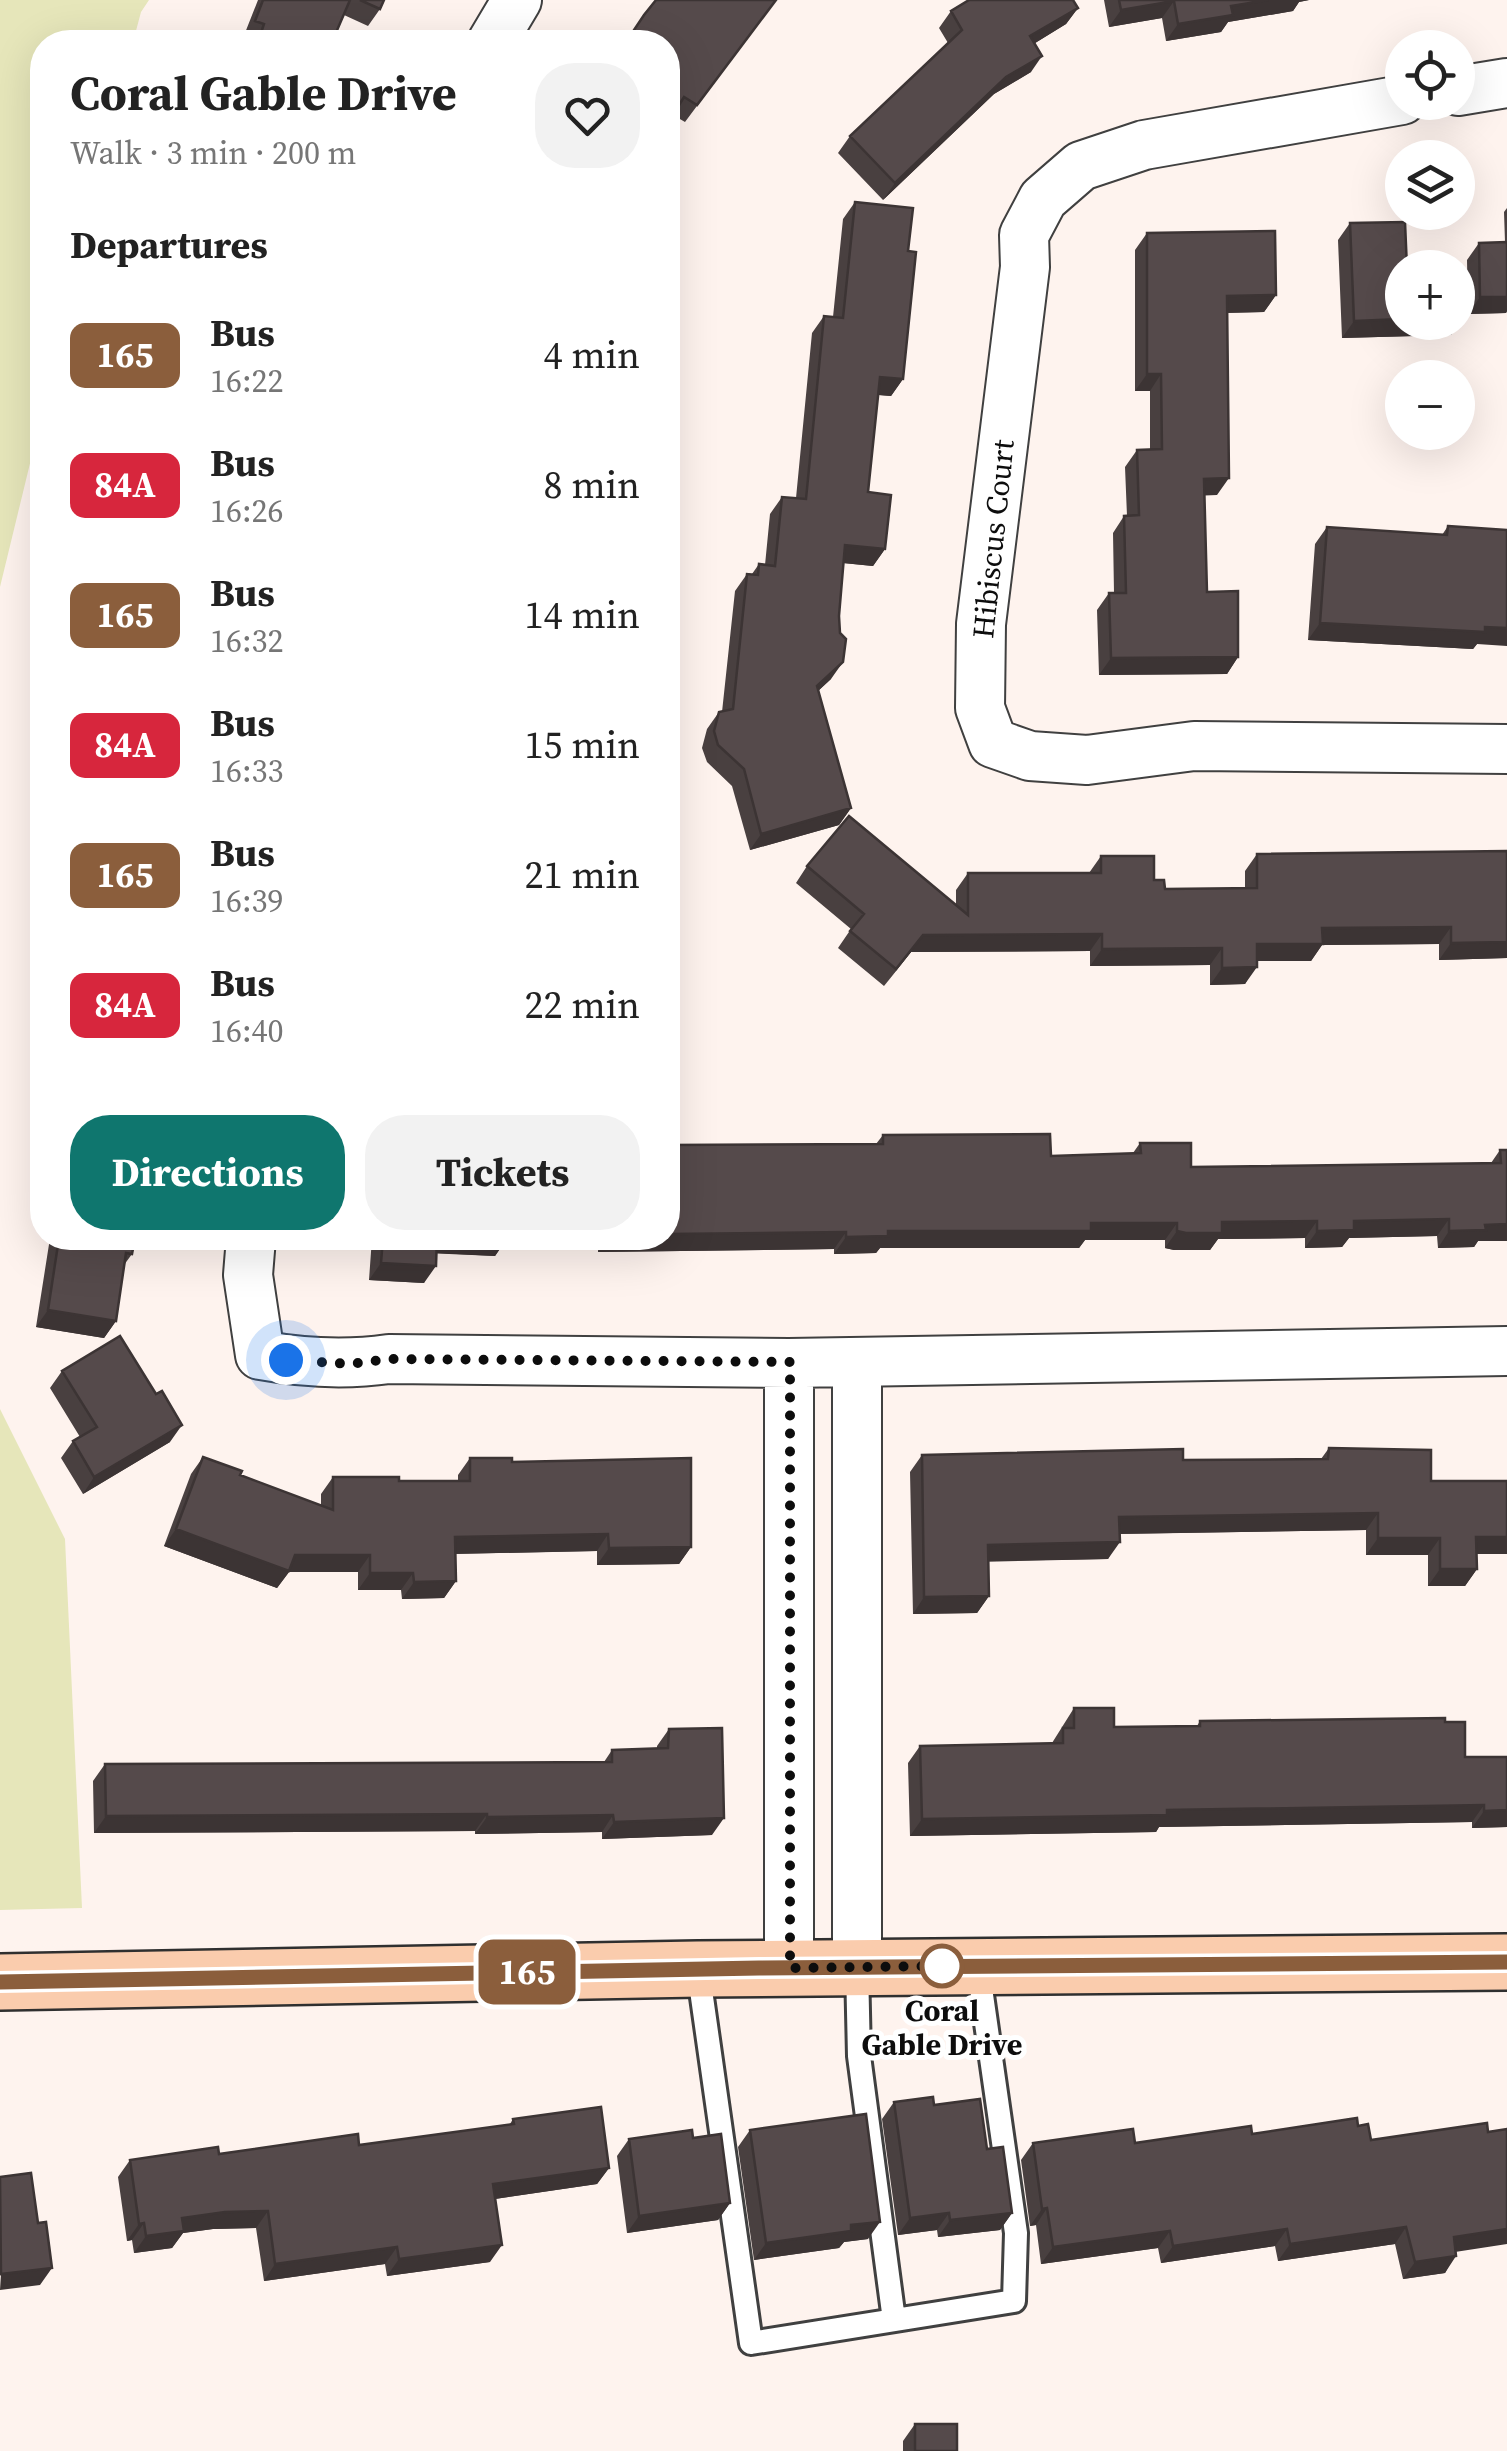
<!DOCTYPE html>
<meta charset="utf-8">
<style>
body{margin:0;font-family:"Source Serif 4",serif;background:#f2f2f2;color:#222;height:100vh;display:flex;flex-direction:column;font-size:38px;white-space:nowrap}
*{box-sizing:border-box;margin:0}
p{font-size:32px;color:#767676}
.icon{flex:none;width:55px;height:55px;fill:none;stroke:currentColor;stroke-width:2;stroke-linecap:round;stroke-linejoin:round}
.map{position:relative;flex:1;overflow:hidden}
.sheet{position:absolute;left:30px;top:30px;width:650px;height:1220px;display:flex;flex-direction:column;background:#fff;border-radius:40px;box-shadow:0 10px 40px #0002}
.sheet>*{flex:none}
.badge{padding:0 20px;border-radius:15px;font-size:35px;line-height:65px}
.buttons{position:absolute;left:1385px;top:30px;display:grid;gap:20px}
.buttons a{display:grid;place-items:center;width:90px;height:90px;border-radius:50%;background:#fff;box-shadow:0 10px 40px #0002;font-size:50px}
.you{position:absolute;width:50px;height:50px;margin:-25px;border:8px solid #fff;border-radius:50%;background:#1a73e8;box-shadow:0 0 0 15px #1a73e833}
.map>.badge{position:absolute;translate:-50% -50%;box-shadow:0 0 0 5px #fff}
h2{padding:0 40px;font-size:38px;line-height:90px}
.round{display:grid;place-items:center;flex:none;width:105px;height:105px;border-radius:40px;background:#f2f2f2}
.overview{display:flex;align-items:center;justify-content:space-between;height:170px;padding:0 40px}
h1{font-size:48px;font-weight:700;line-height:75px}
.button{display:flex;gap:20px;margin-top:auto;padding:20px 40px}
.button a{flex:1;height:115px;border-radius:40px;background:#0f766e;color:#fff;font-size:40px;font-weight:700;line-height:115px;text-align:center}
.button a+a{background:#f2f2f2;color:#222}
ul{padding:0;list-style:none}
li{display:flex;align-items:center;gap:30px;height:130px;padding:0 40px}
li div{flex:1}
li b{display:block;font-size:38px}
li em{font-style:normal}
li .badge{min-width:110px;font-weight:700;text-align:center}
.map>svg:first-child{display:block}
.green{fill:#e6e6ba}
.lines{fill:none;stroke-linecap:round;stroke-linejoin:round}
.service-casing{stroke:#404040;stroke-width:28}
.minor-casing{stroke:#404040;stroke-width:52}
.secondary-casing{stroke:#2f2f2f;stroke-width:60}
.service{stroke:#fff;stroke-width:22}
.minor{stroke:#fff;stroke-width:48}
.secondary{stroke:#faccad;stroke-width:55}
.wall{fill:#494040}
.shaded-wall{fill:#3c3434}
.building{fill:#554a4b;stroke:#3c3434;stroke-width:2.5}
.line-casing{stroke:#fff;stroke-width:22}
.line{stroke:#8b5e3c;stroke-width:15}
.walk{stroke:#0d0d0d;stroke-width:10;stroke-dasharray:0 18}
.stop-dot{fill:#fff;stroke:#8b5e3c;stroke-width:5}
.labels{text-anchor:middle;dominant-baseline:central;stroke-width:10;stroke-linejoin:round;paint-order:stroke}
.street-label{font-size:30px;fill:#0d0d0d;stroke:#fff}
.stop-label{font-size:30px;font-weight:bold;fill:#0d0d0d;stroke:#fff}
</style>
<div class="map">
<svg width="1507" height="2451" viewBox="0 0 1507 2451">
<rect width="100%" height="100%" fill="#fef3ee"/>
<path class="green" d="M0,0H149L141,12L133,42H42V414L0,587Z
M0,1409L65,1539L82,1908L0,1910Z"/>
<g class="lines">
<defs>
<path id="service" d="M857,1967L859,2056L894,2320
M698,1969L751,2343L1014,2301L1016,2233L978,1967"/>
<path id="minor" d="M492,42L517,0
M1458,91L1507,83
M1402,100L1144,145L1081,166L1043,199L1024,235L1025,267L981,624L980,708L993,743L1030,756L1087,760L1194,746L1507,749
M251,1238L248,1275L260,1355C304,1363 346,1365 389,1359L789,1363L1507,1351
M789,1363V1968
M857,1967V1362"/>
<path id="secondary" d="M0,1982L698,1969L1507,1962"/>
</defs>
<use href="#service" class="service-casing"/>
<use href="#minor" class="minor-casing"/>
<use href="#secondary" class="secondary-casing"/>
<use href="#service" class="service"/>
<use href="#minor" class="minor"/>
<use href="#secondary" class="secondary"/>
</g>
<path class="wall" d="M258,0H384L380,9L368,26L344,15L332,42H252L243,38Z
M776,0L685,122L673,115L668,42H625L644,15Z
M1104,0H1309L1299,2L1293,11L1228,22L1221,32L1166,41L1162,18L1109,27Z
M1078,8L1066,24L1035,43L1031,72L994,94L883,200L838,153L850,136L948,43L939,28L951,11Z
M855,202L908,251L903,379L891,396L878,395L868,492L885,549L873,566L843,563L831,679L818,691L851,808L839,825L750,850L732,786L707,762L702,748L707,729L719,712H722L735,591L747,574H752L759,564L765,565L770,514L782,497L796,498L812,333L824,316L833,317L843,219Z
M1507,208V311L1506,313L1468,314L1467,260L1479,243L1505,242L1504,212Z
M1350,223L1451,335L1342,338L1338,240Z
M1147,233L1276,295L1264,312L1227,313L1217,495H1204L1207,592L1238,657L1227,674L1099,675L1097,610L1109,593H1114L1113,533L1124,516H1127L1125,467L1137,450H1150V391H1135V250Z
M1448,526L1477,644L1473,649L1308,640L1315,544L1327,527L1442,535Z
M1507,851V958L1439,960V944L1322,945L1311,961H1257L1245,984L1210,985V965L1090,966V951L911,952L884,986L838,948L851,929L796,883L807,866L956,905V890L968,873H1089L1101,856L1154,880L1165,889L1245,888V871L1257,854Z
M883,1135L1051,1156L1133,1153L1140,1143L1191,1167L1491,1163L1500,1150H1507V1241H1478L1474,1247L1438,1248L1437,1236L1349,1238L1342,1247L1305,1248V1238L1218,1239L1210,1250H1174L1165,1248V1240H1085L1079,1248H880L876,1253L834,1254V1249L598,1252V1238H668L876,1144Z
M50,1238H135L132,1254L124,1265L116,1321L104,1338L36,1327Z
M372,1238H507L495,1256L437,1253L424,1283L369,1280Z
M62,1371L170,1442L83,1494L61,1458L73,1441L80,1437L50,1388Z
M1329,1448L1431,1481H1507V1554H1477V1569L1465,1586H1428V1555H1366V1530L1120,1534L1108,1559L988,1561L989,1596L977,1613L913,1614L910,1472L922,1455L1183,1460L1321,1459Z
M203,1457L240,1475L321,1505V1494L333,1477L399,1481H458V1475L470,1458L512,1462L691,1547L679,1564L597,1565V1551L455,1554L456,1581L444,1598L402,1599L401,1590H358V1572H289L277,1588L164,1546L191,1474Z
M1074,1708L1114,1727L1197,1726L1200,1721L1445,1722L1465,1757H1507V1827L1472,1828V1822L1159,1827L1156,1832L910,1836L908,1763L920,1746L1052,1743Z
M669,1729L712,1835L602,1839V1832L475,1834V1831L94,1833L93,1781L105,1764L604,1762L612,1750L657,1749V1746Z
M894,2102L934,2105L987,2149L1012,2213L1000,2230L938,2237L937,2230L898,2235L882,2119Z
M513,2119L609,2168L597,2184L495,2199L490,2262L387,2276L385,2264L264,2281L256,2228L213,2229L183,2233L172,2248L134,2253L132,2240L127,2241L118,2177L130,2160L359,2145L510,2124Z
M1358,2126L1456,2252L1445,2273L1403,2279L1395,2244L1278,2261L1275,2246L1161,2263L1158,2248L1041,2264L1036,2225L1030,2226L1021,2160L1033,2143H1135Z
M750,2130L868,2239L844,2242L839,2248L754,2260L738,2147Z
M629,2139L730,2203L718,2220L627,2233L617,2156Z
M915,2424L957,2451H903V2441Z"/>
<path class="shaded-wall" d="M1268,0H1309L1299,2L1293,11L1228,22L1221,32L1166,41L1178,24L1231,6Z
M1174,1L1162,18L1109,27L1121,10Z
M1078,8L1066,24L1019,53L1030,36Z
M1042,56L1031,72L994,94L883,200L895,183L1006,77Z
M1276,295L1264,312L1215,313L1227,296Z
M1480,297H1507V311L1506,313L1468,314Z
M1458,318H1463L1451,335L1342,338L1354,321L1402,319V322H1458Z
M1147,374H1161L1150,391H1135Z
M880,377L903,379L891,396L868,394Z
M1229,478L1217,495L1192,496L1204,479Z
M845,545L885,549L873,566L833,562Z
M1320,623L1507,628V646L1477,644L1473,649L1308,640Z
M1238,657L1227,674L1099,675L1111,658Z
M843,662L831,679L805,703L817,686Z
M851,808L839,825L750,850L761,834Z
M1451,927L1439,944L1322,945L1311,961H1245L1257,944L1322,928Z
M1102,934L1090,951L911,952L884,986L923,935Z
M1507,942V958L1439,960L1451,943Z
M1222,948L1210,965L1090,966L1102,949Z
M1257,967L1245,984L1210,985L1222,968Z
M1449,1219L1437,1236L1349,1238L1342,1247L1305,1248L1317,1231L1354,1221Z
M1317,1221L1305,1238L1218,1239L1210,1250H1174L1165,1248L1177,1231L1222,1222Z
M1091,1223H1177L1165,1240H1085L1079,1248H880L876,1253L834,1254L846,1237L888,1231Z
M1507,1224V1241H1478L1474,1247L1438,1248L1449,1231L1485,1225Z
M846,1232L834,1249L598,1252L608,1238H668V1234Z
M436,1238H470L507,1239L495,1256L426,1253Z
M381,1263L436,1266L424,1283L369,1280Z
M48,1310L116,1321L104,1338L36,1327Z
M182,1425L170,1442L83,1494L94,1477Z
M1378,1513L1366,1530L1108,1534L1119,1517Z
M176,1529L295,1555H370L358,1572H289L277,1588L164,1546Z
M608,1534L597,1551L443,1554L455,1537Z
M1476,1537H1507V1554H1465Z
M1378,1538H1440L1428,1555H1366Z
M1120,1542L1108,1559L976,1562L988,1545Z
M691,1547L679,1564L597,1565L609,1548Z
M1440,1569H1477L1465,1586H1428Z
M370,1573H413L401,1590H358Z
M456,1581L444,1598L402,1599L414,1582Z
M989,1596L977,1613L913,1614L924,1597Z
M1484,1805L1472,1822L1159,1827L1156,1832L910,1836L922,1819L1167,1810Z
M1507,1810V1827L1472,1828L1484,1811Z
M487,1814L475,1831L94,1833L106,1816Z
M613,1815L602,1832L475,1834L487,1817Z
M724,1818L712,1835L602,1839L614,1822Z
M609,2168L597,2184L481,2201L493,2184Z
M730,2203L718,2220L627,2233L639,2216Z
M1047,2208L1036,2225L1030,2226L1042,2209Z
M268,2211L256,2228L213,2229L183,2233L172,2248L134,2253L146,2236L182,2218L225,2212Z
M949,2213L937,2230L898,2235L910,2218Z
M1012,2213L1000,2230L938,2237L950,2220Z
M880,2222L868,2239L844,2242L839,2248L754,2260L766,2243L851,2225Z
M144,2223L132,2240L127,2241L139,2224Z
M1406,2227L1395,2244L1278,2261L1290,2244Z
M1287,2229L1275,2246L1161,2263L1173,2246Z
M1507,2229V2244L1442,2254L1454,2237Z
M1170,2231L1158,2248L1041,2264L1053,2247Z
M502,2245L490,2262L387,2276L399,2259Z
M397,2247L385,2264L264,2281L275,2264Z
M1456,2256L1445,2273L1403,2279L1415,2262Z
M52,2268L40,2285L0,2290L1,2274Z"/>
<path class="building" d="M263,0H350L332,42H258L264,24L255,21Z
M360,0H384L380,9Z
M656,0H776L697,105L684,97L668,123V42H626L644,15Z
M969,0H1073L1078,8L1030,36L1042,56L1006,77L895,183L850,136L962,30L951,11Z
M1119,0H1268L1231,6L1233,15L1178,24L1174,1L1121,10Z
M855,202L913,208L908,251L916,252L903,379L880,377L868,492L891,495L885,549L845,545L839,616L840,633L846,639L843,662L817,686L851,808L761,834L744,769L718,745L714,731L719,712L733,709L747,574L758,575L759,564L775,566L782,497L806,499L824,316L843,318Z
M1405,222L1407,268H1402V319L1354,321L1350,223Z
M1275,231L1276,295L1227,296L1229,478L1204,479L1207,592L1238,591V657L1111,658L1109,593H1126L1124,516L1139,515L1137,450L1162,449L1161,374H1147V233Z
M1507,242V297H1480L1479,243Z
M1462,267L1463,318H1458V268H1434Z
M1448,526L1507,530V628L1485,627V632L1320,623L1327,527L1447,535Z
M849,816L968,915V873H1101V856H1154V880H1164L1165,889L1257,888V854L1507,851V942L1451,943V927L1322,928L1323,944H1257V967L1222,968V948L1102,949V934L923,935L896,969L850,931L864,914L807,866Z
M1050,1134L1051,1156L1141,1153L1140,1143H1191V1167L1501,1163L1500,1150H1507V1224L1485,1225L1486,1230L1449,1231V1219L1354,1221V1230L1317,1231V1221L1222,1222V1233H1186L1177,1231V1223H1091V1231H888V1236L846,1237V1232L668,1234V1145L883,1144V1135Z
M59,1238H135L132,1254L126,1253L116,1321L48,1310Z
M383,1238H437L436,1266L381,1263Z
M470,1238H507V1239Z
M120,1336L156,1394L162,1391L182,1425L94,1477L73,1441L97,1427L62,1371Z
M1329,1448L1431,1450V1481H1507V1537H1476L1477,1569H1440V1538H1378V1513L1119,1517L1120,1542L988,1545L989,1596L924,1597L922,1455L1183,1449V1460L1328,1459Z
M203,1457L242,1471L240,1475L333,1510V1477H399V1481H470V1458H512V1462L691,1458V1547L609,1548L608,1534L455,1537L456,1581L414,1582L413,1573H370V1555H295L289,1571L176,1529Z
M1074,1708H1114V1727L1200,1726V1721L1445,1718V1722H1465V1757H1507V1810L1484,1811V1805L1167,1810V1815L922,1819L920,1746L1063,1743V1728H1074Z
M722,1728L724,1818L614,1822L613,1815L487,1817V1814L106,1816L105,1764L612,1762V1750L668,1748L669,1729Z
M933,2097L934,2105L980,2099L987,2149L1003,2147L1012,2213L950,2220L949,2213L910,2218L894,2102Z
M601,2107L609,2168L493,2184L502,2245L399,2259L397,2247L275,2264L268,2211L225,2212L182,2218L184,2231L146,2236L144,2223L139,2224L130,2160L218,2147L219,2154L358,2134L359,2145L514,2124L513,2119Z
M866,2114L880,2222L851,2225V2231L766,2243L750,2130Z
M1357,2118L1358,2126L1368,2124L1371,2140L1487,2123L1488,2132L1507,2129V2229L1454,2237L1456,2256L1415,2262L1406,2227L1290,2244L1287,2229L1173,2246L1170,2231L1053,2247L1047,2208L1042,2209L1033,2143L1133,2129L1135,2143L1251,2126L1252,2134Z
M692,2130L693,2138L721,2134L730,2203L639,2216L629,2139Z
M31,2173L38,2223L46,2222L52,2268L1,2274L0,2177Z
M915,2424H957V2451H915Z"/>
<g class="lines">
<defs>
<path id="line" d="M0,1982L759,1968L1507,1962"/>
</defs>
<use href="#line" class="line-casing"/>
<use href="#line" class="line"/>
<path class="walk" d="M286,1360L350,1364L390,1359L790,1362V1968L948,1966H942"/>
</g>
<circle class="stop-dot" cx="942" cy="1966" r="20"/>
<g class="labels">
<g class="street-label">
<text transform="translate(993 539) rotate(-84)">Hibiscus Court</text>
</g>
<g class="stop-label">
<text x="942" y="2010">Coral<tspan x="942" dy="34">Gable Drive</tspan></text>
</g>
</g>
</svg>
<div class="buttons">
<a><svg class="icon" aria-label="locate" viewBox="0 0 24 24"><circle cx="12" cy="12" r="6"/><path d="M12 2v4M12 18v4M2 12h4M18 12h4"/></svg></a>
<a><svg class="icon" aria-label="layers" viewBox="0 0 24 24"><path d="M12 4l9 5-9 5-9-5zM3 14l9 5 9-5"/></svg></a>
<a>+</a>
<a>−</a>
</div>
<div class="you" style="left:286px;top:1360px"></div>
<b class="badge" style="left:527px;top:1972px;background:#8b5e3c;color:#fff">165</b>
<section class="sheet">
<div class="overview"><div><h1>Coral Gable Drive</h1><p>Walk · 3 min · 200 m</p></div><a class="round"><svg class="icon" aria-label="heart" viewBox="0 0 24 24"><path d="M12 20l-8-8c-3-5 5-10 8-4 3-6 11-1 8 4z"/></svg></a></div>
<h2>Departures</h2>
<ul>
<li><span class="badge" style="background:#8b5e3c;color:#fff">165</span><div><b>Bus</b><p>16:22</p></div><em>4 min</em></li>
<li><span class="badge" style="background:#d7263d;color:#fff">84A</span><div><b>Bus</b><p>16:26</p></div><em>8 min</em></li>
<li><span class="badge" style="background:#8b5e3c;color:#fff">165</span><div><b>Bus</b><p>16:32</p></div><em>14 min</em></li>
<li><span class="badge" style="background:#d7263d;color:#fff">84A</span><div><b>Bus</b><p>16:33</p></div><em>15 min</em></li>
<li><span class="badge" style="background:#8b5e3c;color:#fff">165</span><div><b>Bus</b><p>16:39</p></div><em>21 min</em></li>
<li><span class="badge" style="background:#d7263d;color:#fff">84A</span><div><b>Bus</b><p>16:40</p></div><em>22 min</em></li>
</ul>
<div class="button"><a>Directions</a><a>Tickets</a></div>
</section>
</div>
